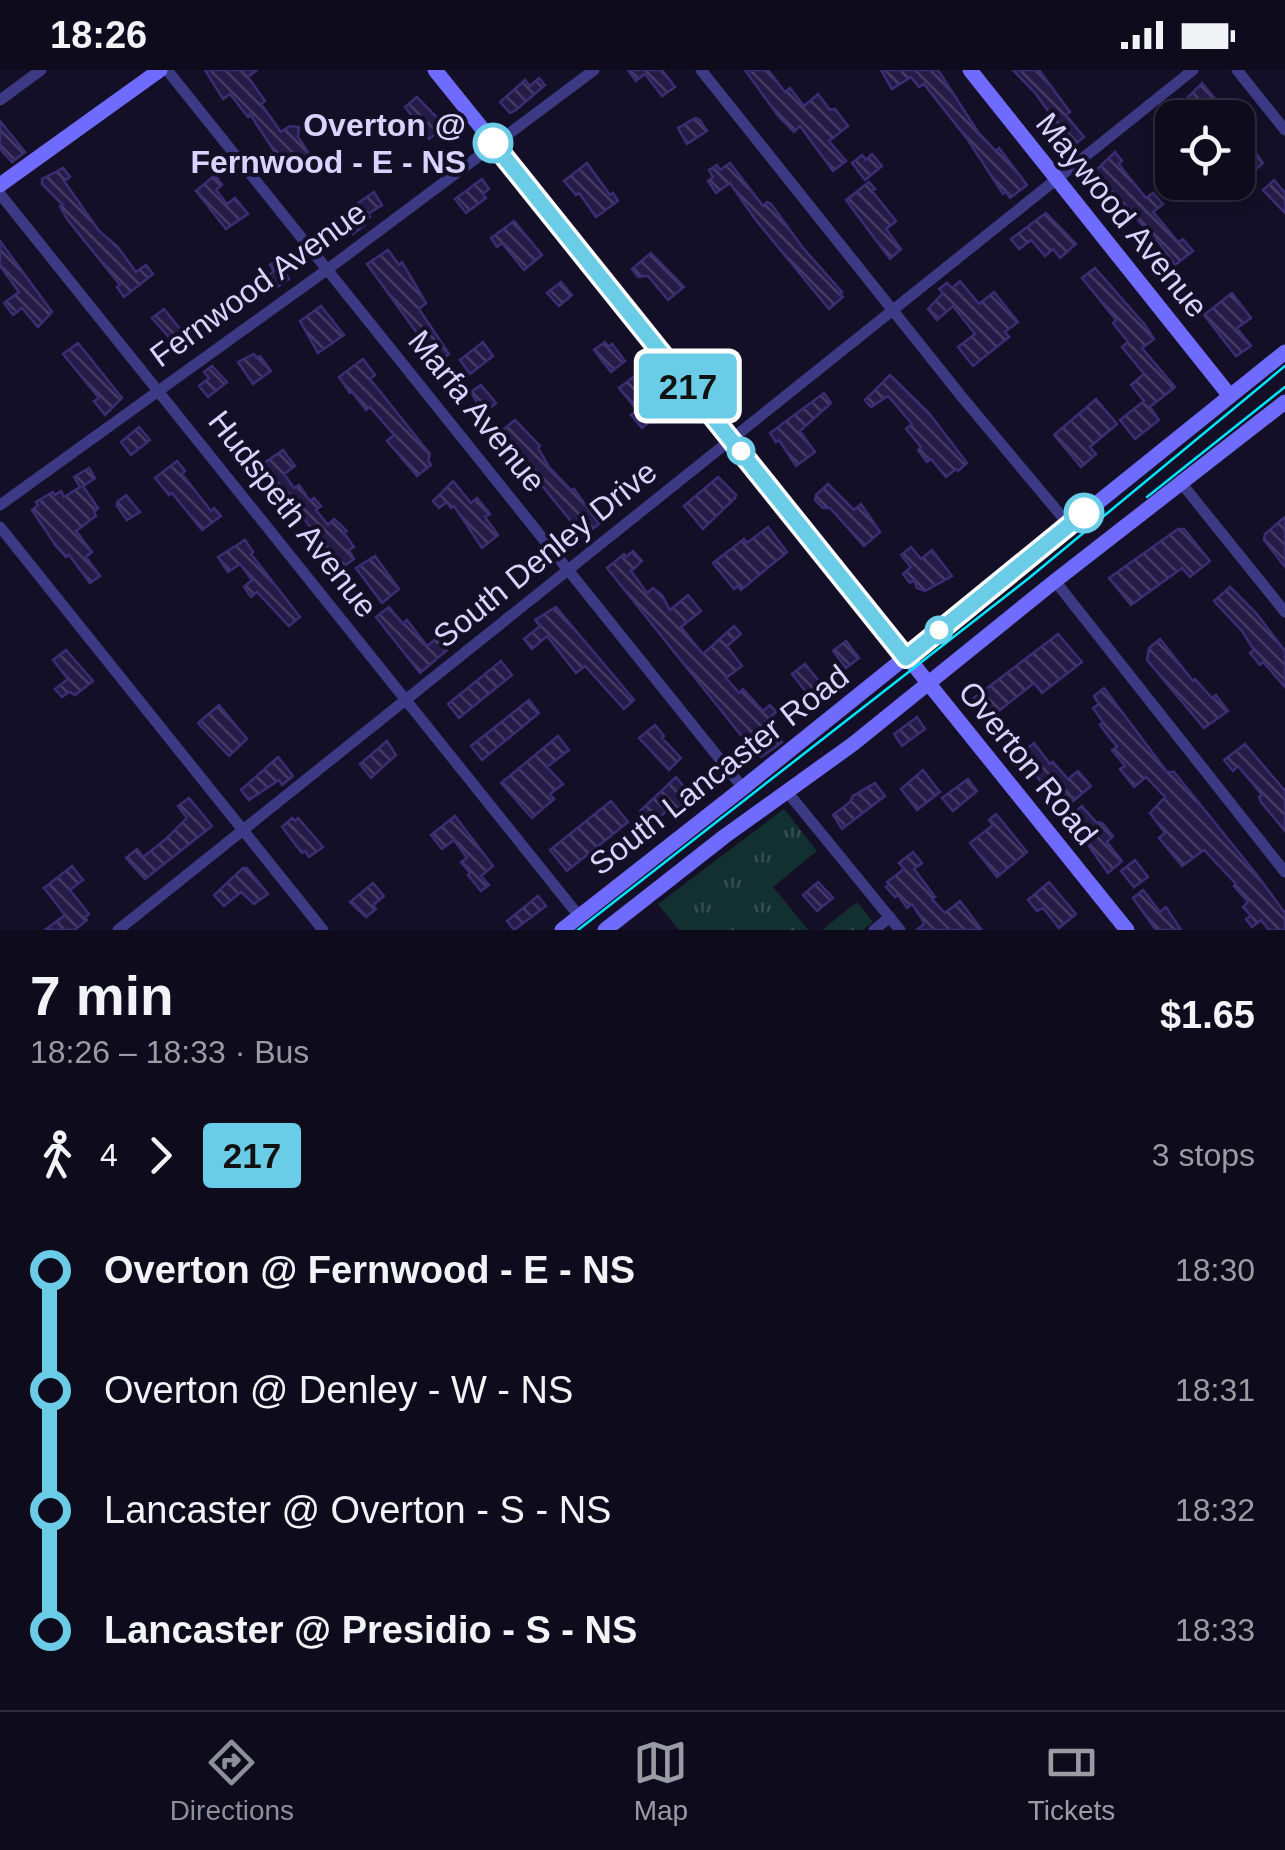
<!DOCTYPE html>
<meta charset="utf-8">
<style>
body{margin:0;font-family:Arial,sans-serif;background:#1c1929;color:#f1f3f6;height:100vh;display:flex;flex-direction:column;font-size:38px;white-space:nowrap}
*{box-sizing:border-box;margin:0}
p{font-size:32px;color:#9b9ba3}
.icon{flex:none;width:55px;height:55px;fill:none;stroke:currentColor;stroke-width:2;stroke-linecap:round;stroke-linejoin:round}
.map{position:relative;height:860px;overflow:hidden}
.side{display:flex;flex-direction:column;background:#0e0b1c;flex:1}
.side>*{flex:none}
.badge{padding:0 20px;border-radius:8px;font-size:35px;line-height:65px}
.buttons{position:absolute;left:1155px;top:30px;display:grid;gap:20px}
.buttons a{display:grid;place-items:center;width:100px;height:100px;border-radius:20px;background:#0e0b1c;box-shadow:0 5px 15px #0003,0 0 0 2px #2e2b3b;font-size:50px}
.map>.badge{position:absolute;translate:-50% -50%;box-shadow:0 0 0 5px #fff}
.legs{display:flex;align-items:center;gap:15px;height:110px;padding:0 30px;font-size:32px}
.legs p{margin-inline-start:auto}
.summary{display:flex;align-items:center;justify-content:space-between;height:170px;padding:0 30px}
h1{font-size:55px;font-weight:800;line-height:75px}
ul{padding:0 30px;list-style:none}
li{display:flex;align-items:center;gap:35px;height:120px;font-size:38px}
li i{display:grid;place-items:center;width:15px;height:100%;margin:0 12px;background:currentColor}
li i::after{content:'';width:25px;height:25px;margin:-12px;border:8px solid;border-radius:50%;background:#0e0b1c}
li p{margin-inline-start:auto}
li:first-child i{background:linear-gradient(#0000 50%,currentColor 0)}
li:last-child i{background:linear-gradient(currentColor 50%,#0000 0)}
.status{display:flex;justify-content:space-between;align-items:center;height:70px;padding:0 50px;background:#0e0b1c;direction:ltr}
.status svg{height:28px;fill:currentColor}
.dock{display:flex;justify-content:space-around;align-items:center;height:140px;border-top:2px solid #2e2b3b;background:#0e0b1c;font-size:28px;color:#9b9ba3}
.dock a{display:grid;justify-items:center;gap:5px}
.dock .selected{color:#8c9099}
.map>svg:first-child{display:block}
.grass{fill:url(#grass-tufts)}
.building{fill:url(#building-back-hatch);stroke:#3b2d73;stroke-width:2.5}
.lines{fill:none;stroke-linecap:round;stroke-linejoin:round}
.street{stroke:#3d3a85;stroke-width:11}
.secondary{stroke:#6f6bff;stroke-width:15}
.tram{stroke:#00e5ff;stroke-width:2.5}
.line-1-casing{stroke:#fff;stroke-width:22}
.line-1{stroke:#6bcce7;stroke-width:15}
.stop-1-dot{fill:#fff;stroke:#6bcce7;stroke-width:5}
.labels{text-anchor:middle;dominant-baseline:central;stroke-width:8;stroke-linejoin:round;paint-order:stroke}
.stop-label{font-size:32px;font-weight:bold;fill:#d9d4ff;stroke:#130f26;text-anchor:end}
.street-label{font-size:32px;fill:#d9d4ff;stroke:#130f26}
</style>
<div class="status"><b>18:26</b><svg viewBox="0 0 49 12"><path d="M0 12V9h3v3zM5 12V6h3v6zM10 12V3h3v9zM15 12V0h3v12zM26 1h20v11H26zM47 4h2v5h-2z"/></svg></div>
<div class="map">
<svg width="1285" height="860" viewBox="0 0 1285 860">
<defs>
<pattern id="grass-tufts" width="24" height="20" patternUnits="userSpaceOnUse" patternTransform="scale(2.5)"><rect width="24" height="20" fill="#12302f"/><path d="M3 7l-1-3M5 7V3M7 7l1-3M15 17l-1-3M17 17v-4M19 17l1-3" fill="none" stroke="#344d4e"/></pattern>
<pattern id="building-back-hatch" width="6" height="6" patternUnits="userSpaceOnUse" patternTransform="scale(2.5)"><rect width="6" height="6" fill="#241b47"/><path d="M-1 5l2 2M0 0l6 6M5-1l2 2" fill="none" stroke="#433b63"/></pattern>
</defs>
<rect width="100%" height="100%" fill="#130f26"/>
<path class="grass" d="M784,739L817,781L773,817L808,860H679L658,834Z
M857,832L873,852L863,860H822Z"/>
<path class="building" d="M205,0H257L248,7L265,31L261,34L281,62L290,56L299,57L298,67L310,85L299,94L300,96L289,104L250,44L248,47L230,24L223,29Z
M628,0H662L675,17L662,26L645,4L636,11Z
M745,0H768L785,22L790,18L804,36L818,24L830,40L835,39L848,56L829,71L846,91L833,101L800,56L794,62L779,47Z
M881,0H938L978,62L996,81L999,78L1027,115L1010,128L1006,122L1003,124L968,70L924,14L919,17L911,7L892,19Z
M1013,0H1039L1070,42L1066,45L1084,67L1074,75L1070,72L1036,24Z
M539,8L545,15L516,40L510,43L500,32L525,10L530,16Z
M1202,13L1216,30L1213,32L1221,42L1215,48H1205L1188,27Z
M417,27L445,56L429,69L405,37Z
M695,48L699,49L707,61L687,74L678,58Z
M0,51L25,82L12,92L0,79Z
M1238,57L1263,93L1253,102L1238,85Z
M1115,82L1122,91L1119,94L1124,101L1146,128L1153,123L1163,134L1153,142L1178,172L1183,169L1193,181L1175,195L1157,170L1150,171L1144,163L1147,161L1124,133L1122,135L1094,107V102Z
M872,84L882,96L865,110L852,93L862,85L866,90Z
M587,93L610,125L613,123L618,131L596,147L579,123L576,125L564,111Z
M730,93L763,136L767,132L771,134L803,178L842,222L840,224L843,227L829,239L755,149L730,113L716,123L708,111L713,107L709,100L717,95L720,100Z
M63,98L70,107L64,111L99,161L117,176L136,202L146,195L153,204L124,227L117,217L120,215L67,149L60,136L63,135L42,114V109Z
M215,105L222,115L216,120L227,134L235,128L248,144L226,159L196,121Z
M482,109L489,119L483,124L486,128L466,143L455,129Z
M1274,110L1285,123V143L1263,120Z
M869,112L875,119L872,121L896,151L886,159L901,179L890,189L846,130Z
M374,122L382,135L368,144L370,147L363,152L365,155L353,164L350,159L338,169L334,163L329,168L322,158Z
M1046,143L1076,174L1060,188L1053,179L1045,186L1031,170L1019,179L1011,169Z
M514,151L542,185L524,200L502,173L497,177L491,168Z
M0,171L52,242L38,257L22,238L13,245L4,233L19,222L0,196Z
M388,180L399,195L402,192L426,233L419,239L449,284L438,292L367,194Z
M651,183L684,217L668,230L648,206L638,207L632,199Z
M278,190L289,209L271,221L263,209L274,201L270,195Z
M1095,198L1145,255L1154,269L1142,278L1175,317L1150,337L1159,350L1135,369L1120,350L1144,331L1131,315L1144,304L1122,277L1128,272L1113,253L1116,250L1082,208Z
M960,211L979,234L994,222L1018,252L1005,262L1009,267L973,296L958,277L975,264L953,236L937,250L928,239L943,223L939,219L947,213L952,218Z
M561,212L572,225L559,236L547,223Z
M1232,223L1251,248L1237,258L1251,276L1236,286L1204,245Z
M321,236L344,265L318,283L300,251Z
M164,239L181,260L192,252L202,265L181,281L152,248Z
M483,272L493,286L470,304L460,290Z
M605,272L609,277L612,274L625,291L611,302L594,280Z
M78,273L122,328L105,345L94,331L99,328L63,284Z
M254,284L257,288L260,286L271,301L253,314L238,292Z
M363,289L375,305L370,309L430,384L428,390L431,395L417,406L387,371L394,365L370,337L366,340L352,322L350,323L339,307Z
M212,296L227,312L208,327L199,316L209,308L204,302Z
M636,305L662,334L659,337L662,341L642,358L631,345L637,340L619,318Z
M890,305L929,343L967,393L958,401L956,399L946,407L931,389L927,392L918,380L921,377L906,359L912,354L888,326L871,337L865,330Z
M481,315L496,333L483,344L471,322Z
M824,323L831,333L800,361L815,382L796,396L779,370L776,372L770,363Z
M1096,329L1117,354L1090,377L1096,384L1081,397L1054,365Z
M515,350L540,376L538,378L549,397L571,420L574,419L599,454L583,466L526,396L523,399L517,392L519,390L501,369L499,363Z
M139,357L150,370L131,385L121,372Z
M283,380L295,396L284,404L294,418L299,415L310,431L314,428L321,436L316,440L328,455L334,449L347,461L344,463L354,477L349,480L354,489L341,498L306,451L290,433L287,435L261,395Z
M177,391L185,401L182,404L211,441L214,438L221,446L202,460L172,423L169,425L155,408Z
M89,398L95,408L83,416L98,438L94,442L96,446L76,461L92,482L86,487L100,506L90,513L69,485L66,487L56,476L32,440L38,435L36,432L53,422L55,425L61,421L64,427L80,417L74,407Z
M718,407L736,425L735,428L703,459L684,436Z
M453,411L471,433L477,428L490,444L485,447L498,465L482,478L454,436L451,438L447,432L439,438L433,431Z
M828,414L854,440L861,434L880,462L864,476L830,438H823L815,430L816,425Z
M126,425L140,442L127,450L117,436V432Z
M1285,447V497L1264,470L1265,464Z
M768,457L787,482L741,520L738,516L734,519L713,493L744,469L747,473Z
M1178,459H1184L1210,491L1190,507L1182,498L1131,535L1109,508Z
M245,470L253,482L251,484L300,547L289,556L257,522L251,527L244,517L252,510L240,494L228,502L218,487Z
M911,477L921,489L932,480L952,506L925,521L917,518L914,510L910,513L903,504L911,497L901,485Z
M633,481L642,491L631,501L647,523L653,518L662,525L670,540L688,525L701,541L681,557L703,584L734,556L741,564L727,576L742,596L726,608L739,623L743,619L763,641L770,635L776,642L765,652L782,672L774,678L761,687L756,684L607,498L624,484L626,487Z
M375,486L399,519L382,533L356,498Z
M1230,517L1256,543L1285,581V617L1263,592L1260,595L1250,583L1254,580L1242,561L1214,531Z
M389,537L403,554L407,550L427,576L437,568L447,580L420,603L376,547Z
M556,537L634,630L624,639L585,596L576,603L547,566L532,579L524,569L540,556L535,550Z
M1058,564L1082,592L1042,623L1034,613L990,648L974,628Z
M1160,569L1193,611L1195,609L1212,628L1216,625L1228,641L1204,658L1147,590L1149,578Z
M846,571L859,588L846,598L833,581Z
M66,580L93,611L75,625L69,622L62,627L55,619L68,609L53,590Z
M501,591L512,605L459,648L448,634Z
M805,594L823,616L810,627L792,604Z
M1104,618L1167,702H1174L1257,805L1285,843V860H1269L1261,850L1252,857L1246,849L1251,846L1243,837L1248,832L1234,816L1236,814L1204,780L1182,796L1159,768L1165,763L1150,743L1165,727L1146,707L1134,717L1120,699L1125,696L1112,680L1117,677L1100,655L1103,652L1093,638L1099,634L1094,626Z
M529,630L539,643L482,690L471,676Z
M219,635L247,669L229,686L198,653Z
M917,647L925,659L902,676L894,664Z
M655,655L664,666L662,668L681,688L669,700L639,668Z
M558,666L569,680L547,697L563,714L550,724L554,729L532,748L501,713Z
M387,671L396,685L371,708L360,694Z
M1034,673L1050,694L1053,692L1068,709L1078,701L1091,716L1072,732L1063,722L1056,726L1046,715L1044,716L1020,684Z
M1245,674L1285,721V761L1261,732L1259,727L1262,725L1238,696L1233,701L1224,690Z
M278,687L293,706L282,715L279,710L249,730L241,720Z
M923,700L940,722L917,740L901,719Z
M676,707L693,728L672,743L669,739L651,754L640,741Z
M968,709L977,721L953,741L942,728Z
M875,713L885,726L842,759L833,745L850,732L853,726Z
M189,728L212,756L145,809L126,788L137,779L143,787L166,769L187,748L178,736Z
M611,731L628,752L567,801L550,780Z
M1082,736L1096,752L1102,753L1113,766L1107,772L1122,791L1108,803L1086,772V766L1069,747Z
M996,744L1027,782L997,807L970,773L993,755L989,750Z
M455,746L493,796L481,806L489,815L481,821L468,805L470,803L461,792L467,788L454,770L442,779L431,765Z
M292,748L295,751L298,748L323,777L309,787L305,781L302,783L282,757Z
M913,782L922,793L914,799L935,827L932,829L945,843L960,831L982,860H917L924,854L922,849L912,834L907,838L898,825L895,827L886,817L889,815L887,812L904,799L899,793Z
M1135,790L1148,807L1134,817L1121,801Z
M72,796L83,810L70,820L89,844L85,847L87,850L75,860H45L65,845L44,818Z
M243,798H247L268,824L254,834L241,822L224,836L214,825Z
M818,812L833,828L817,841L803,825Z
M1049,812L1076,844L1059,858L1043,838L1037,841L1028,830Z
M373,813L384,826L373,835L376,839L366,847L350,832Z
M1143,820L1160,842L1166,837L1181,860H1156L1133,828Z
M538,826L546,836L514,860L507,851Z"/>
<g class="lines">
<path class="street" d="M167,0L743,718
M701,0L962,327L1069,455
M1237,0L1285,60
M0,30L41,0
M0,124L579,846
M1182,414L1285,542
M0,435L328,199L594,0
M0,457L323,860
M1055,511L1285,802
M789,724L900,860
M118,860L1193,0
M874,860L890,847"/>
<path class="secondary" d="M435,0L1127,860
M970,0L1230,326
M0,115L160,0
M562,860L743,718L1285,282
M605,860L725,766L853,674L1055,511L1285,332"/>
<path class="tram" d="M1147,427L1285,317
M578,860L1029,508L1285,296"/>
</g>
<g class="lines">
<defs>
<path id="line-1" d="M493,73L906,588L1084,443"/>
</defs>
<use href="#line-1" class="line-1-casing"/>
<use href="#line-1" class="line-1"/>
</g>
<g class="stop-1-dot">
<circle cx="493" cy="73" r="18"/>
<circle cx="741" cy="381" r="12"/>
<circle cx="1084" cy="443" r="18"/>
<circle cx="939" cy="560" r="12"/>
</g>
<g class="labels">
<g class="stop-label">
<text x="466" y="55">Overton @<tspan x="466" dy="37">Fernwood - E - NS</tspan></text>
</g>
<g class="street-label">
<text transform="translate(1122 145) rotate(51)">Maywood Avenue</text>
<text transform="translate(258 214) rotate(-36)">Fernwood Avenue</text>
<text transform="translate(477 341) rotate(51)">Marfa Avenue</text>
<text transform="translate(293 444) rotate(52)">Hudspeth Avenue</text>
<text transform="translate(545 484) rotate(-39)">South Denley Drive</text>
<text transform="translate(1028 693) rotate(51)">Overton Road</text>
<text transform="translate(719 700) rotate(-38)">South Lancaster Road</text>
</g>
</g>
</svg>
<div class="buttons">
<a><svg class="icon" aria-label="locate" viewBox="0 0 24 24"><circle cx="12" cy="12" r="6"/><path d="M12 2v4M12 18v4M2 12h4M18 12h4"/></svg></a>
</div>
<b class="badge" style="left:688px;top:316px;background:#6bcce7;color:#111">217</b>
</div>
<section class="side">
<div class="summary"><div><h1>7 min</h1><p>18:26 – 18:33 · Bus</p></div><b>$1.65</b></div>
<div class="legs"><svg class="icon" aria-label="walk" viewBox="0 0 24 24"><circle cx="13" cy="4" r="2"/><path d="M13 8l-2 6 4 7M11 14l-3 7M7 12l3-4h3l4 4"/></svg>4<svg class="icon" aria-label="forward" viewBox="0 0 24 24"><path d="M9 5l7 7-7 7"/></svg><b class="badge" style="background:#6bcce7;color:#111">217</b><p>3 stops</p></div>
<ul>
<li><i style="color:#6bcce7"></i><b>Overton @ Fernwood - E - NS</b><p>18:30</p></li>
<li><i style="color:#6bcce7"></i><span>Overton @ Denley - W - NS</span><p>18:31</p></li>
<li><i style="color:#6bcce7"></i><span>Lancaster @ Overton - S - NS</span><p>18:32</p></li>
<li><i style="color:#6bcce7"></i><b>Lancaster @ Presidio - S - NS</b><p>18:33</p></li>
</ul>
</section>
<nav class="dock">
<a class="selected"><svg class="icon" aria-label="directions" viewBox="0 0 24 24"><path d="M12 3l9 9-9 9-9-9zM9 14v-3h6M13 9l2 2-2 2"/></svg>Directions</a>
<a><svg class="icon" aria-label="map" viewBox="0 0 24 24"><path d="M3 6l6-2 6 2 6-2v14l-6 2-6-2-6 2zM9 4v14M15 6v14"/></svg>Map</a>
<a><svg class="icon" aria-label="tickets" viewBox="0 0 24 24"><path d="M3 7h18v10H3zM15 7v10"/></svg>Tickets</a>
</nav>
